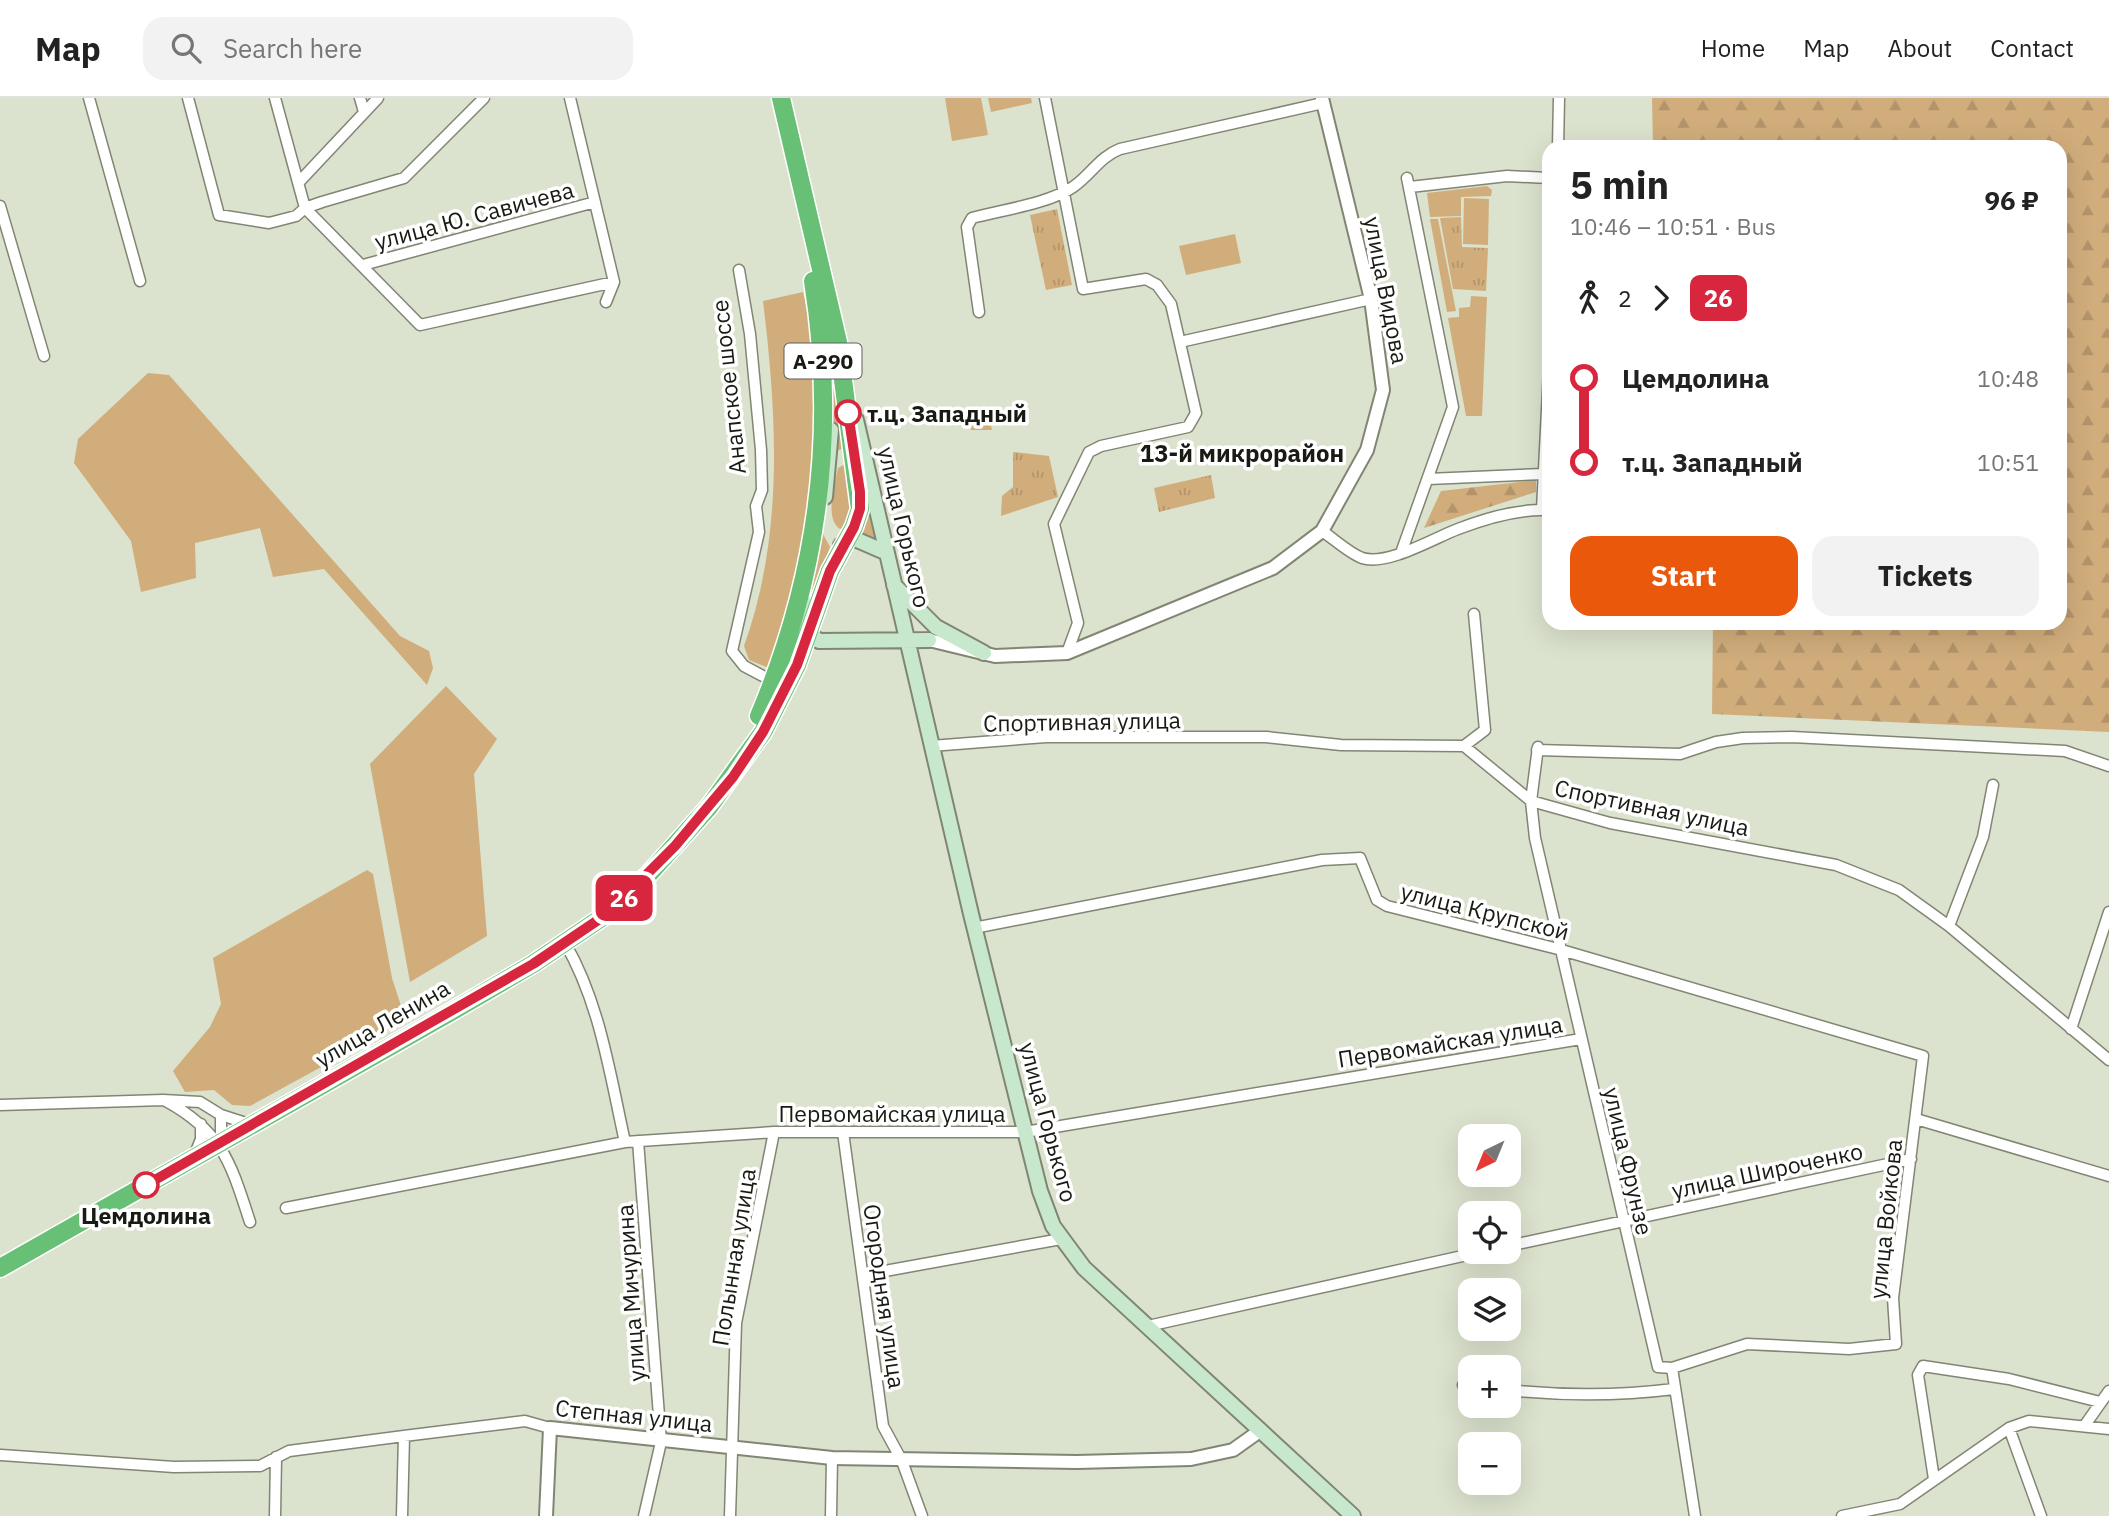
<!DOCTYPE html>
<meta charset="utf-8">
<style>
body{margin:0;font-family:"IBM Plex Sans",sans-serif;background:#f2f2f2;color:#222;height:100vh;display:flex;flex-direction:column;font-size:26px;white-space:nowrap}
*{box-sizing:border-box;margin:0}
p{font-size:23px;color:#767676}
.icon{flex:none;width:38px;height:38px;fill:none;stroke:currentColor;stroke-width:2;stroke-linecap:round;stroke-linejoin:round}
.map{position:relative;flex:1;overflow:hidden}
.panel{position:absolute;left:1542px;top:42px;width:525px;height:490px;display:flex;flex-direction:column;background:#fff;border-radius:21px;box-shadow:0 7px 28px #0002}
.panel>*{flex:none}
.badge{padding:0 14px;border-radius:10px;font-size:24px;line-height:46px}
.needle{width:46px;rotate:223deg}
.tools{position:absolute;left:1458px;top:1026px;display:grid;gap:14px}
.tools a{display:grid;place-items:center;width:63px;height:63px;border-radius:14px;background:#fff;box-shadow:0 7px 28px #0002;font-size:35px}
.map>.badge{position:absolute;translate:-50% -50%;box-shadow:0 0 0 4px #fff}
.legs{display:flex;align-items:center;gap:10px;height:77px;padding:0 28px;font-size:23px}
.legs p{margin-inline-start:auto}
.overview{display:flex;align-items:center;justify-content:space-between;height:119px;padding:0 28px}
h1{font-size:38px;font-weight:700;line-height:52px}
.primary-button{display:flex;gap:14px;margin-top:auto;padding:14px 28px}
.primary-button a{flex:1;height:80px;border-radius:21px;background:#ea580c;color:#fff;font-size:28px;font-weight:700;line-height:80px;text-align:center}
.primary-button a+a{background:#f2f2f2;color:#222}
ul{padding:0 28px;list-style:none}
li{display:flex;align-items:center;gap:24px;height:84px;font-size:26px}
li i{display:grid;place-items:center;width:10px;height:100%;margin:0 9px;background:currentColor}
li i::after{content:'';width:18px;height:18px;margin:-9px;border:5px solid;border-radius:50%;background:#fff}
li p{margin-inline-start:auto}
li:first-child i{background:linear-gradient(#0000 50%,currentColor 0)}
li:last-child i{background:linear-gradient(currentColor 50%,#0000 0)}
header{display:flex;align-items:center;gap:42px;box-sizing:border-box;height:98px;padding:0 35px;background:#fff;border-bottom:2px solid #e0e0e0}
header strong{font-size:33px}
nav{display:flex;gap:38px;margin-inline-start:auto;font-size:24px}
.search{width:490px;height:63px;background:#f2f2f2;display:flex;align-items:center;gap:18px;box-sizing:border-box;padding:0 24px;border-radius:21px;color:#767676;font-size:26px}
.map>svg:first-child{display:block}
.green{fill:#d1ad7c}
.forest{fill:url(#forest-firs)}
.park{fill:url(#park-tufts)}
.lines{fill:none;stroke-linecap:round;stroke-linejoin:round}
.minor-casing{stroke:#808673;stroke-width:13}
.tertiary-casing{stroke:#808673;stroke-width:16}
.secondary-casing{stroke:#808673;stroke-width:18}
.trunk-casing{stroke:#fff;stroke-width:21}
.minor{stroke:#fff;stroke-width:10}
.tertiary{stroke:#fff;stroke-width:12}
.secondary{stroke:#c7e8cc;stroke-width:14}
.trunk{stroke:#68c077;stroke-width:18}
.line-1-casing{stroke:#fff;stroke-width:16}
.line-1{stroke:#d7263d;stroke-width:10}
.stop-1-dot{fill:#fff;stroke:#d7263d;stroke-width:3.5}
.labels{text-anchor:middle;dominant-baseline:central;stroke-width:7;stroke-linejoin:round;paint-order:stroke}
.shield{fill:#fff;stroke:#5d5f5a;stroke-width:2}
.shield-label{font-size:21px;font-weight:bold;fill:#181b13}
.street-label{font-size:23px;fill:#181b13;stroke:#fff}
.stop-label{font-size:23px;font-weight:bold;fill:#181b13;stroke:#fff;text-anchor:start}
.neighbourhood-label{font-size:24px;font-weight:bold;fill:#181b13;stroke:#fff}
</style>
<header>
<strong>Map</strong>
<div class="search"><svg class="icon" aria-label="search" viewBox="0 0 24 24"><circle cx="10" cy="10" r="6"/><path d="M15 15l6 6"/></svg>Search here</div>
<nav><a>Home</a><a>Map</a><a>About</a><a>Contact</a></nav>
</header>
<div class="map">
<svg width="2109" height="1418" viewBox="0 0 2109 1418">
<defs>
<pattern id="forest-firs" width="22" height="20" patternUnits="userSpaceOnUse" patternTransform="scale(1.75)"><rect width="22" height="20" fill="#d1ad7c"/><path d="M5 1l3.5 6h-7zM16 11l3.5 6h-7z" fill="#b3946a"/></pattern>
<pattern id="park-tufts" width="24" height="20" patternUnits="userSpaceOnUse" patternTransform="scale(1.75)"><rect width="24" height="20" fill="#d1ad7c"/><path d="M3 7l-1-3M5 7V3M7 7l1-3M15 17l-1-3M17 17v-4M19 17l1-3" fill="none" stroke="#b3946a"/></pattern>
</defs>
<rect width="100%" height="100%" fill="#dbe2cd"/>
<path class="green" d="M945,0H981L988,37L952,43Z
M988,0H1031L1032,5L991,14Z
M1487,88L1492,92L1491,98L1461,99V118L1430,119L1427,95Z
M1464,100L1489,101L1488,147L1463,146Z
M1430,121H1438L1456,213L1447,214Z
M1235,136L1241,165L1186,177L1179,148Z
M803,194C824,281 816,379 800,467C793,502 779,537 769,570L749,562L744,548C784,437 777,318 763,203Z
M1471,198L1487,199L1482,318H1466L1448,220L1459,219V210L1470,209Z
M148,275L169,277L400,538L429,553L433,570L427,587L324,471L273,479L260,430L195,445L196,480L141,494L131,443L74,365L78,341Z
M831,276H834L847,350L834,353Z
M847,365L854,401L846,430L840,431C824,420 835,386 838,370Z
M868,413L876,445L857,438Z
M823,436L830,449L802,530Z
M446,588L497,641L474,676L487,838L410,884L370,666Z
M367,772L373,776L392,880L403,914L396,928L250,1008L232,1007L214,992L185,994L173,973L210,929L221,906L213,860Z"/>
<path class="forest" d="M1652,0H2109V634L1712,616L1713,525H2060V49H1653Z
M1536,382V394L1424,430L1441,393Z"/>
<path class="park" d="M1057,111L1072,187L1046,192L1030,117Z
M1461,119L1462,149L1488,150L1486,193L1453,191L1440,120Z
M987,311L992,332H971L966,316Z
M1013,354L1049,358L1058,399L1001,418L1002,398L1013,389Z
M1211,377L1215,400L1159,414L1154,390Z"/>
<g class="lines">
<defs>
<path id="minor" d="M89,0L140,183
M188,0L219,117L269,125L296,118L305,110L322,104L404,80L484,0
M275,0L305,110L420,227L614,184
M360,0L364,14
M570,0L614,184L606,204
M1045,0L1083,191L1146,181L1157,187L1171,206L1196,315L1188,329L1101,348L1089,354L1054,426L1078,525L1067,555
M1558,49L1559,0
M299,84L378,0
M1410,89L1507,78L1549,80
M0,108L44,258
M363,167L595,104
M739,172L750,236L761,352L762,392L756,408L759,434L732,553L744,568L774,584
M979,214L967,129L972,120C1001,112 1048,106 1073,89C1091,77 1099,59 1120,51L1323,5
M1180,244L1371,201
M1428,381L1543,376
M1322,433C1334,441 1349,455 1362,460C1388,468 1434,440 1458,431C1484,421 1514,412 1542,412L1549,271
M1401,455L1453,309L1407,80
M931,648L1046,639H1266L1341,647L1464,648L1531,703L1610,725L1836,767L1899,792L1949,828L2109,962
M1464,648L1485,632L1474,516
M1537,652L1680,656L1716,644L1743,640L1792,639L2065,653L2109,668
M1949,828L1983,739L1993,687
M974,830L1322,762L1360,760L1377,802L1387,808L1558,851L1923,958L1893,1200L1896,1246L1849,1251L1747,1246L1672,1270L1658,1269L1535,740L1531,703L1538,649
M565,845C600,905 610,977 625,1044
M2071,931L2109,814
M166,1003C223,1034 231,1066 250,1124
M0,1007L163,1002L200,1004L221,1017V1046
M221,1017L249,1026
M1916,1021L2109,1078
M843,1034L883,1328L902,1363L922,1418
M638,1043L661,1344L644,1418
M195,1056L201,1041V1026
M286,1110L625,1044L774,1034H1025L1581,941
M1508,1148L1911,1061
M863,1177L1061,1141
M1148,1228L1485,1153
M1672,1270L1695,1418
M1463,1287L1470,1288
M1508,1292C1565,1298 1618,1298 1674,1291
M2085,1327L2109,1293
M2009,1330L2041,1418
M1,1357L174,1369L260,1368L289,1353L404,1338L525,1323L550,1330
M1934,1381L1918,1277L1923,1268L2009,1281L2100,1304
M275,1418L276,1359
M402,1418L404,1338
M730,1418L736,1225L774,1034
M831,1418L832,1360
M1842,1418L1900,1406L2009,1330L2029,1323L2109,1331"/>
<path id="tertiary" d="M929,542L995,558L1067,555L1273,470L1322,433L1367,352L1383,292L1371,201L1322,0
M546,1418L550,1330L832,1360L1077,1364L1191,1361L1233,1352L1261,1332"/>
<path id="secondary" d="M856,322L971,816L1040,1093L1053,1128L1084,1170L1353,1418
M825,399L831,332
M841,447L855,441L885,454
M894,487L936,529L984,555
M804,504L802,530L819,543L929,542"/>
<path id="trunk" d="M759,618C818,479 837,333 813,183
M0,1170L451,914L533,866L607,816L649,776L709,709L763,634L797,567L830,473L854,429L860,411L838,244L781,0"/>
</defs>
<use href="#minor" class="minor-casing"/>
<use href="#tertiary" class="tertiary-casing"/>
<use href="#secondary" class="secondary-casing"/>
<use href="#trunk" class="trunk-casing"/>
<use href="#minor" class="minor"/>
<use href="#tertiary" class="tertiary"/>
<use href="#secondary" class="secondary"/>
<use href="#trunk" class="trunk"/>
</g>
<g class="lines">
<defs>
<path id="line-1" d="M146,1087L533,866L607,816L675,748L733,679L763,634L797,567L830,473L854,429L860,411V394L848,315"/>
</defs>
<use href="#line-1" class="line-1-casing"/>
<use href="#line-1" class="line-1"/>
</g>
<g class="stop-1-dot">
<circle cx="848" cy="315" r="12"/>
<circle cx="146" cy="1087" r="12"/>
</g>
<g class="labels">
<rect class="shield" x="784.5" y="245.5" width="77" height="35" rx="5"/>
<g class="shield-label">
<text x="823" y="263">А-290</text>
</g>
<g class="street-label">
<text transform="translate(474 117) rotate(-15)">улица Ю. Савичева</text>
<text transform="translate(1387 192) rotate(79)">улица Видова</text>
<text transform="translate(728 289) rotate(-96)">Анапское шоссе</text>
<text transform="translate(905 429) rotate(77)">улица Горького</text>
<text transform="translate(1082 623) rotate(-1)">Спортивная улица</text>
<text transform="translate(1652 709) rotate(12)">Спортивная улица</text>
<text transform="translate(1485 813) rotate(14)">улица Крупской</text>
<text transform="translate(382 925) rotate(-30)">улица Ленина</text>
<text transform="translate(1450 943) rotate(-9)">Первомайская улица</text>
<text x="892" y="1015">Первомайская улица</text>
<text transform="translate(1049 1024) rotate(75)">улица Горького</text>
<text transform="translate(1629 1063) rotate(77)">улица Фрунзе</text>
<text transform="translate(1767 1072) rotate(-12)">улица Широченко</text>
<text transform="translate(1885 1121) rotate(-84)">улица Войкова</text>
<text transform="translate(733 1159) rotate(-81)">Полынная улица</text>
<text transform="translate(630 1195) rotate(-94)">улица Мичурина</text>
<text transform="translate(885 1198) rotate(82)">Огородняя улица</text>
<text transform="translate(634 1317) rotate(6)">Степная улица</text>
</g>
<g class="stop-label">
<text x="867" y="315">т.ц. Западный</text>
<text x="146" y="1117" text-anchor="middle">Цемдолина</text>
</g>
<g class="neighbourhood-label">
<text x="1242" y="355">13-й микрорайон</text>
</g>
</g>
</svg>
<div class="tools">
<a><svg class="needle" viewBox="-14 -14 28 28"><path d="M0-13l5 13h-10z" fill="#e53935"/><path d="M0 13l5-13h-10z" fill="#767676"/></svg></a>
<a><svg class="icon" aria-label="locate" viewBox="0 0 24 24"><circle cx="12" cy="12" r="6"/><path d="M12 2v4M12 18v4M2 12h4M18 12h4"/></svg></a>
<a><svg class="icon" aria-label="layers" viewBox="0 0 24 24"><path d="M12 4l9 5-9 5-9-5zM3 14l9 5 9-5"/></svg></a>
<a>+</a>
<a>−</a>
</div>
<b class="badge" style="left:624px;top:800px;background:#d7263d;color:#fff">26</b>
<section class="panel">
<div class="overview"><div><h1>5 min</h1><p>10:46 – 10:51 · Bus</p></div><b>96 ₽</b></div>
<div class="legs"><svg class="icon" aria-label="walk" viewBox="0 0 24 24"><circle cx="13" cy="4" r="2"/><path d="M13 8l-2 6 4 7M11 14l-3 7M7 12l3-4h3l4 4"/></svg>2<svg class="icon" aria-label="forward" viewBox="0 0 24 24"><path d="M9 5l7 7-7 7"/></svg><b class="badge" style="background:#d7263d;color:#fff">26</b></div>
<ul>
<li><i style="color:#d7263d"></i><b>Цемдолина</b><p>10:48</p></li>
<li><i style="color:#d7263d"></i><b>т.ц. Западный</b><p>10:51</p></li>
</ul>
<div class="primary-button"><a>Start</a><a>Tickets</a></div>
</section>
</div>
